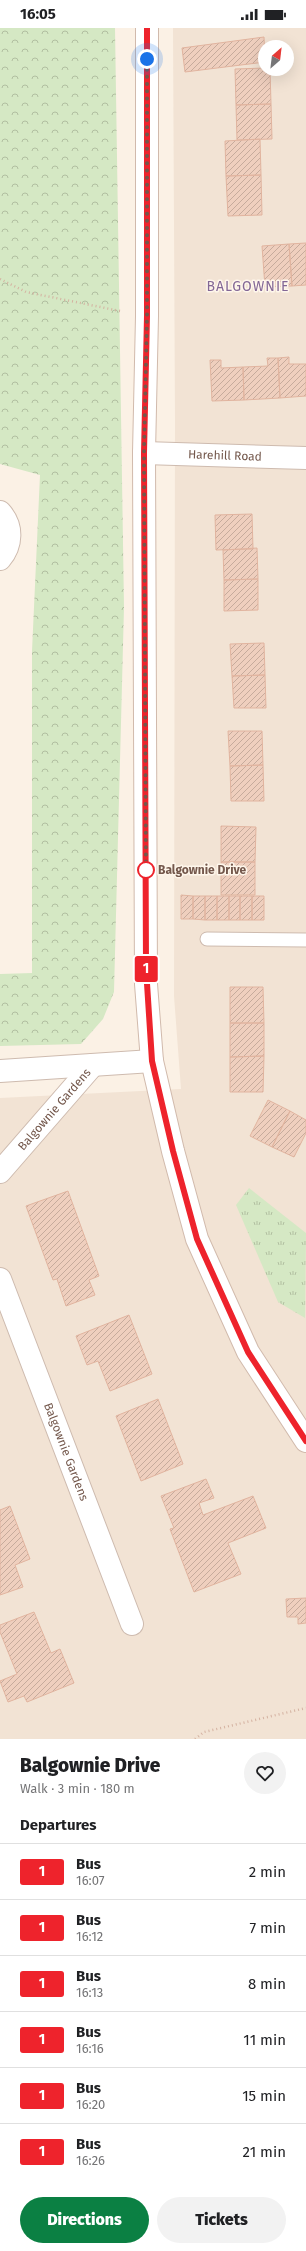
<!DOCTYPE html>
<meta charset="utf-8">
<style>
body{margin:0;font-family:"Fira Sans",sans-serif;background:#f2f2f2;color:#202124;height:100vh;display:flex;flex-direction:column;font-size:15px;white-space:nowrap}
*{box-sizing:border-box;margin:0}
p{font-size:13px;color:#757577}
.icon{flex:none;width:22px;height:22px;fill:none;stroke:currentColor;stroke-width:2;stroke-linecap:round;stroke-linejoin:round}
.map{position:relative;height:1711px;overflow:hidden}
.sheet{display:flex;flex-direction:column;background:#fff;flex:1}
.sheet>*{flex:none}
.badge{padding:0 8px;border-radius:3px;font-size:14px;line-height:26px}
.needle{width:26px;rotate:28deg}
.buttons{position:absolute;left:258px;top:12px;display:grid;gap:8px}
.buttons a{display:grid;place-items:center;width:36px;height:36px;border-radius:50%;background:#fff;box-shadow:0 4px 16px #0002;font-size:20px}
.you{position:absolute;width:20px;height:20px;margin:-10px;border:3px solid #fff;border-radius:50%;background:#1a73e8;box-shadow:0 0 0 6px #1a73e833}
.map>.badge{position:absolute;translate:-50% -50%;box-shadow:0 0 0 2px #fff}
h2{padding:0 20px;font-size:15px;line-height:36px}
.round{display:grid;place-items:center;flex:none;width:42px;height:42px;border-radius:21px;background:#f2f2f2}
.head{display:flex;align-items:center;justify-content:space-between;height:68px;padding:0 20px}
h1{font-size:19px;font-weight:800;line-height:30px}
.button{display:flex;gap:8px;margin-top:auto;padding:8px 20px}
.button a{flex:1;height:46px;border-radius:24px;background:#0b8043;color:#fff;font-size:16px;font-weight:800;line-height:46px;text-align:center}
.button a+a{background:#f2f2f2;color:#202124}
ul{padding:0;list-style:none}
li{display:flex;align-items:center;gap:12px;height:56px;padding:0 20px;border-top:1px solid #e0e0e0}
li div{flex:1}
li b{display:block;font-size:15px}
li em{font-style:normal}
li .badge{min-width:44px;font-weight:700;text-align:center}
.status{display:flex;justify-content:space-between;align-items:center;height:28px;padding:0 20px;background:#fff;direction:ltr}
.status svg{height:11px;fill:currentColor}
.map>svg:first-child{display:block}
.residential{fill:#f2e3d4;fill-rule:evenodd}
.forest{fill:url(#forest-crowns)}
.park{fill:url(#park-tufts)}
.building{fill:url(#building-hatch);stroke:#e1b49f}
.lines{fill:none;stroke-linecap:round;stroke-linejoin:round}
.lane-casing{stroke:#cebbaf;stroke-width:15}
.street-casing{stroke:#cebbaf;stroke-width:24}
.secondary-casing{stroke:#d1baac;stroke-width:24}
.path{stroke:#d4b2a1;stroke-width:2.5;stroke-dasharray:1 3;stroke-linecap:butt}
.lane{stroke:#fff;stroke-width:13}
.street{stroke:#fff;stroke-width:22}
.secondary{stroke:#fff;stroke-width:22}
.line-casing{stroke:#fff;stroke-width:9}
.line{stroke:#ee232c;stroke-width:6}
.walk{stroke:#73574b;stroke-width:4;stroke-dasharray:0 7.2}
.stop-dot{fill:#fff;stroke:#ee232c;stroke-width:2}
.labels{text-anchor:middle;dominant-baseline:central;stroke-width:3;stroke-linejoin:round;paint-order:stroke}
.street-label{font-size:12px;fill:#73574b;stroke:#fef6eb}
.stop-label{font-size:12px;font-weight:bold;fill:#73574b;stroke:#fef6eb;text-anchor:start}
.quarter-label{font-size:14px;letter-spacing:1px;fill:#836796;stroke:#fef6eb}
</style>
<div class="status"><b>16:05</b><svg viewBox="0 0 49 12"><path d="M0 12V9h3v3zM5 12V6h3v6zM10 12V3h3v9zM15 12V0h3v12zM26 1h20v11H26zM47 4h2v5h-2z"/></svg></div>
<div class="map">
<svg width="306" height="1711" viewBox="0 0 306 1711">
<defs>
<pattern id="forest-crowns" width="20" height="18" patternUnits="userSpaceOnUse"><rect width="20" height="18" fill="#d5e8c4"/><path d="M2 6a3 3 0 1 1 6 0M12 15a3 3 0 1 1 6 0" fill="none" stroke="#b1bfa1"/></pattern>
<pattern id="park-tufts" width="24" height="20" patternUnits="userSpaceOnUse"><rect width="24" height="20" fill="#d5e8c4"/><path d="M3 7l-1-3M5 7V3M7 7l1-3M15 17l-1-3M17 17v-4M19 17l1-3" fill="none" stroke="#b1bfa1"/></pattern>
<pattern id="building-hatch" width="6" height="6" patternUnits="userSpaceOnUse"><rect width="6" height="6" fill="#efcfbe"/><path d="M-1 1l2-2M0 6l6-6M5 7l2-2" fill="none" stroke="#c6ab9c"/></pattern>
</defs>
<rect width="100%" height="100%" fill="#fbf1e5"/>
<path class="residential" d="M173,0H306V1711H0V1070L181,1061L174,968L175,393ZM265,19H287V41H265Z"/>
<path class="forest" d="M0,0H115L124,579L114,964L103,991L81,1016L0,1018V946L32,945V623L40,447L0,436Z"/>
<path class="park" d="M249,1160L306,1205L305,1290L278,1274L236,1177Z"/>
<path class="building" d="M264,9L265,34L185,44L182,20Z
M265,40L270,41L271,76L236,77L235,41Z
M271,76L272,111L237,112L236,77Z
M260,111L261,147L226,148L225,113Z
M261,147L262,187L228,188L226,148Z
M306,215V257L292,258L289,216Z
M289,216L292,258L265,259L262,218Z
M289,329V336H306V368L280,370L278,330Z
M267,330H278L280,370L244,372L243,339L268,338Z
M210,332H221V340L243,339L244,372L212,373Z
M252,486L253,521L216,522L215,487Z
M257,520L258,551L224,552L223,522Z
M258,551V582L224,583V552Z
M264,615L265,647L232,648L230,616Z
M265,647L266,680H234L232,648Z
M228,703H262L263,737L230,738Z
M263,737L264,773H231L230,738Z
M221,798L256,799L255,834H221Z
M221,834H255V867H221Z
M181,867L193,868V891H181Z
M193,868H205V892L193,891Z
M205,868H217V892H205Z
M217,868H229V892H217Z
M229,868H240V892H229Z
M240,868H252V892H240Z
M252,868H264V892H252Z
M230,959H263L264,995H230Z
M230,995H264V1028L230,1029Z
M264,1028L263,1064H230V1029Z
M268,1072L290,1083L272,1119L250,1108Z
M290,1083L306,1092V1105L294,1129L272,1119Z
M68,1163L99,1248L89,1252L95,1267L66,1278L57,1251L53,1252L26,1178Z
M129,1287L152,1346L110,1363L98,1333L87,1337L76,1308Z
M158,1371L183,1436L141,1453L116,1388Z
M206,1451L214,1470L199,1475L203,1487L253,1468L266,1500L228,1515L241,1546L194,1564L170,1501L174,1500L161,1468Z
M10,1478L30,1531L15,1537L23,1559L0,1567V1482Z
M306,1570V1595L298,1596V1589H287L286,1571Z
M34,1584L51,1625L60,1621L74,1655L27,1674L24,1668L8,1674L0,1653L17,1646L0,1604V1597Z"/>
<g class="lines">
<defs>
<path id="lane" d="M207,911L306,912"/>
<g id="street">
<path id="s1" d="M144,425L306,430"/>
<path d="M0,484C13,498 12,517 0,531"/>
<path d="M0,1043L152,1033"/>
<path id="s2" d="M0,1144L93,1037"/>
<path id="s3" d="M0,1251L132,1596"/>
</g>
<path id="secondary" d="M147,0V288L144,425L146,956L152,1033L173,1123L197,1211L248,1324L306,1413"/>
</defs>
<use href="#lane" class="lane-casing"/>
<use href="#street" class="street-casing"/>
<use href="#secondary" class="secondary-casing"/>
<path class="path" d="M0,251L26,264L120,283
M195,1711L204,1704L306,1680"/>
<use href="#lane" class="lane"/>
<use href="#street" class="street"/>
<use href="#secondary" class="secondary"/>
</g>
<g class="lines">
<defs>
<path id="line" d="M147,0V288L144,425L146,940L152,1033L173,1123L197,1211L248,1324L306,1413"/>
</defs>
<use href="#line" class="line-casing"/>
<use href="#line" class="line"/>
<path class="walk" d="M146,842V845L144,425L147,288V31"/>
</g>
<circle class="stop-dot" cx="146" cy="842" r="8"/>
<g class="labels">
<g class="street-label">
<text stroke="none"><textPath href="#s1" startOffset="81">Harehill Road</textPath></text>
<text stroke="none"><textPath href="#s2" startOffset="83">Balgownie Gardens</textPath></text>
<text stroke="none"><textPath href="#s3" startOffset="185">Balgownie Gardens</textPath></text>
</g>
<g class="stop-label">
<text x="158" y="842">Balgownie Drive</text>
</g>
<g class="quarter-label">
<text x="248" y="258">BALGOWNIE</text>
</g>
</g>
</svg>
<div class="buttons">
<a><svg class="needle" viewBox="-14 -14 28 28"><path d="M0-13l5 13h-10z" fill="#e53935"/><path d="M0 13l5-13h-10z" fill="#757577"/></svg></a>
</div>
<div class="you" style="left:147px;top:31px"></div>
<b class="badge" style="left:146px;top:941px;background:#ee232c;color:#fff">1</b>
</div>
<section class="sheet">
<div class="head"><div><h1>Balgownie Drive</h1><p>Walk · 3 min · 180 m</p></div><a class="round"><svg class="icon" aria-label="heart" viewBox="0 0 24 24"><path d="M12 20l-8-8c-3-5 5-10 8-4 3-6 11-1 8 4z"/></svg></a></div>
<h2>Departures</h2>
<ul>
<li><span class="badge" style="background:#ee232c;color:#fff">1</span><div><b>Bus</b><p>16:07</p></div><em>2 min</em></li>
<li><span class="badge" style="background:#ee232c;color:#fff">1</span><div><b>Bus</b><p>16:12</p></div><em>7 min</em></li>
<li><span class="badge" style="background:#ee232c;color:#fff">1</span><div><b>Bus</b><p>16:13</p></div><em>8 min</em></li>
<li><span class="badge" style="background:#ee232c;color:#fff">1</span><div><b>Bus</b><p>16:16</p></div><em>11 min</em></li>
<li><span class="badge" style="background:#ee232c;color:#fff">1</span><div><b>Bus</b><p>16:20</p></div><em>15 min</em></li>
<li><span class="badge" style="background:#ee232c;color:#fff">1</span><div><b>Bus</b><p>16:26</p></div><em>21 min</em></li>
</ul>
<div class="button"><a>Directions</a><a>Tickets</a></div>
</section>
